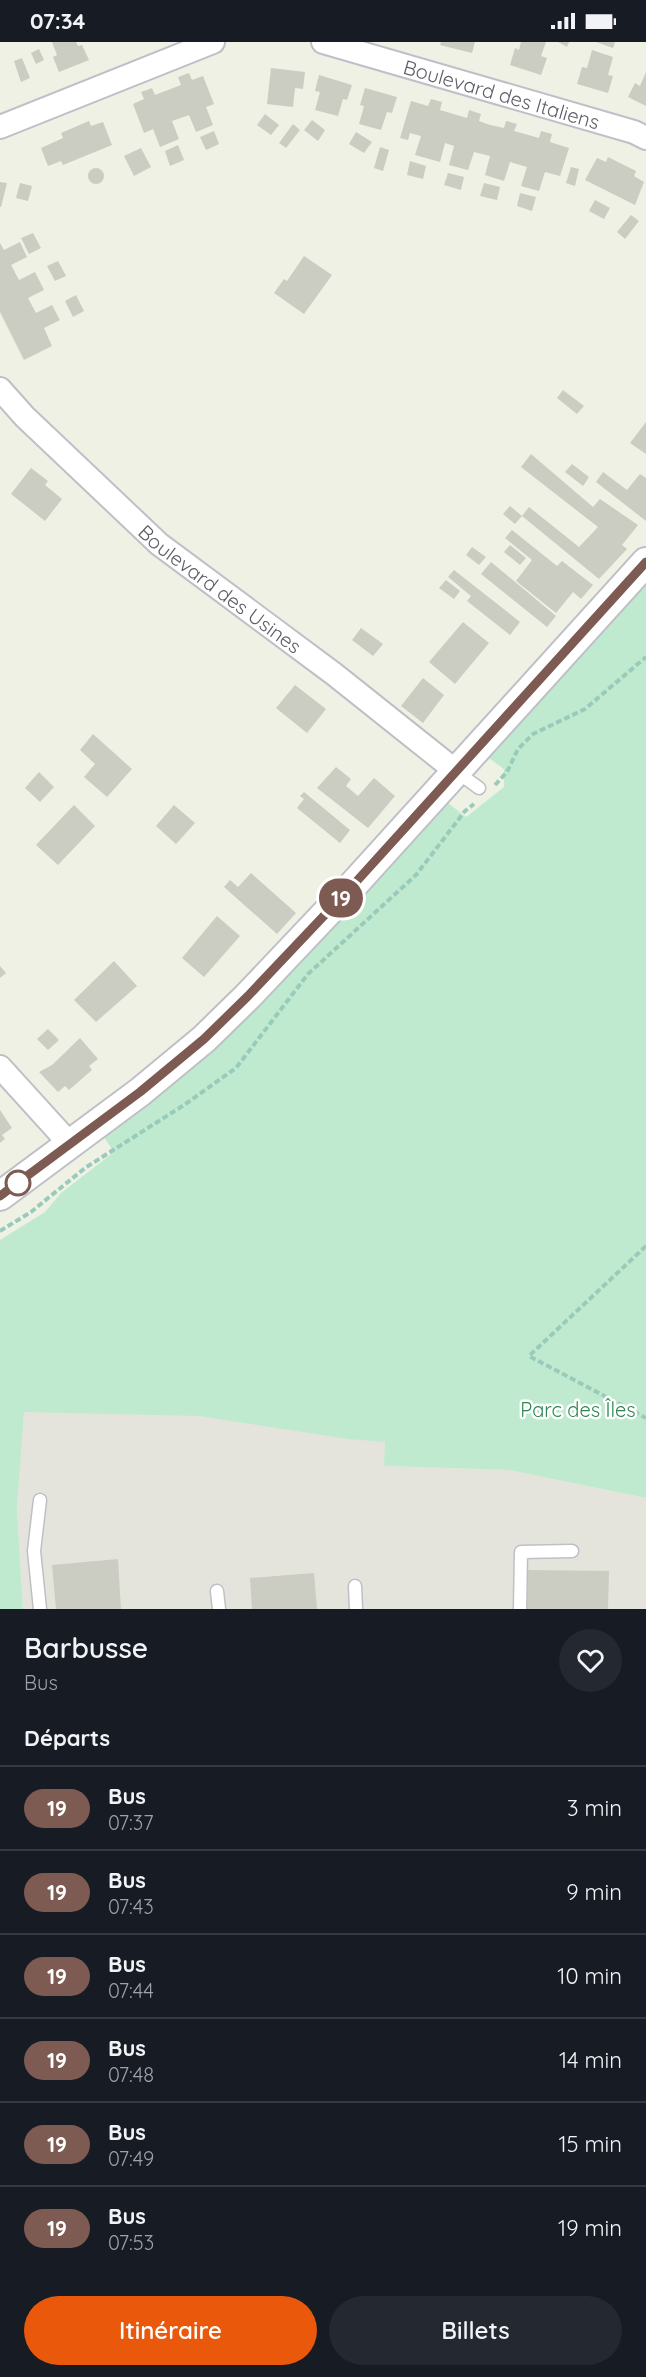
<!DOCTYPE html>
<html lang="fr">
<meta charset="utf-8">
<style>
body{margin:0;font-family:Quicksand,sans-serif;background:#242831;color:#f1f3f6;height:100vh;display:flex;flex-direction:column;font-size:22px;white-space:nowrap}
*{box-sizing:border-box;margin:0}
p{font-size:20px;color:#9ea1a6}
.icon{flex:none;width:33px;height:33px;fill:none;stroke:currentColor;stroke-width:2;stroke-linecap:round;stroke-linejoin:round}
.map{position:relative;height:1567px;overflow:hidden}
.sheet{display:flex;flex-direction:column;background:#171b24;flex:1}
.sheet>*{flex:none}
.badge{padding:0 12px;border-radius:20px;font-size:21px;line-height:39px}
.map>.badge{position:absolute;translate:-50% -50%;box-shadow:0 0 0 3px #fff}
h2{padding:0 24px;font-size:22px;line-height:54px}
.round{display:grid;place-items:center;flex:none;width:63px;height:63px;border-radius:32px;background:#242831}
.summary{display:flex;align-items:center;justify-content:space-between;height:102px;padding:0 24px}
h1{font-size:28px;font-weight:600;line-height:45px}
.cta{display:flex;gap:12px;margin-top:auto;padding:12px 24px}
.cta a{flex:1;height:69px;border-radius:36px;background:#ea580c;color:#fff;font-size:24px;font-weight:600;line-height:69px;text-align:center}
.cta a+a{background:#242831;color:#f1f3f6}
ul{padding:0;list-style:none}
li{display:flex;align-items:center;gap:18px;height:84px;padding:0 24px;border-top:2px solid #363941}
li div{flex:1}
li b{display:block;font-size:22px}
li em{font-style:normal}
li .badge{min-width:66px;font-weight:700;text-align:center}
.status{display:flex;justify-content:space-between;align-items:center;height:42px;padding:0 30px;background:#171b24;direction:ltr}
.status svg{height:16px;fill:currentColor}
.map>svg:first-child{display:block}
.industrial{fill:#e4e4dd}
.green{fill:#c0eacf}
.building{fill:#cbccc2}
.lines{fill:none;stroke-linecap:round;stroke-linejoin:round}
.service-casing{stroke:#bfc0c7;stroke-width:15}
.minor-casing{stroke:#bfc0c7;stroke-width:26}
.tertiary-casing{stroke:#bfc0c7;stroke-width:32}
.path{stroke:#98cbba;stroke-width:4;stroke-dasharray:6 3;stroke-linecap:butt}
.service{stroke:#fff;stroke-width:12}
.minor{stroke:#fff;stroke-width:22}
.tertiary{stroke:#fff;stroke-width:28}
.line-casing{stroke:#fff;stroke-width:14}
.line{stroke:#7d5a52;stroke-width:9}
.stop-dot{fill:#fff;stroke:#7d5a52;stroke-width:3}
.labels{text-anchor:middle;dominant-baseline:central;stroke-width:5;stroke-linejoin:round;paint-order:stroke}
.street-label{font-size:20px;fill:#5d5e67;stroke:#fff}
.park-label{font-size:20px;fill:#2e8552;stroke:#fff}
</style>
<div class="status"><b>07:34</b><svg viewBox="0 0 49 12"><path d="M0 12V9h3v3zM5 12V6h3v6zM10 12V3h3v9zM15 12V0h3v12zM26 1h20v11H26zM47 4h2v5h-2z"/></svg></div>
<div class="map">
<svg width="646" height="1567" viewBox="0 0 646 1567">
<rect width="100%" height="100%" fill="#eff1e5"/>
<path class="industrial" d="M386,1345L385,1424L509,1428L646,1456V1567H23L17,1467L24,1370Z"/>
<path class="green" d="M646,535V1456L509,1428L384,1424L385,1400L348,1397L199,1374L24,1370L17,1467L23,1567H0V1198L45,1170L61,1151L114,1110L101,1091L443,757L466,775L504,745V727L486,714Z"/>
<path class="building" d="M52,0H76L78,4L82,3L89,18L59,30L53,15L57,13Z
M441,0H475L472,11L440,3Z
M521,0H546L541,14L547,16L541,33L510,23L515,6L519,8Z
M558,0H569L567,5Z
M596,0H615L613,6Z
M39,7L44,18L36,22L31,11Z
M592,8L613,15L608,33L613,34L608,51L577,42L582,25L587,26Z
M22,16L30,36L21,40L14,19Z
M271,26L305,30L303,47L295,46L293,65L267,62Z
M646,30V64L628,55L635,41L640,44Z
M189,31L192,38L203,34L214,62L206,65L213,83L196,90L189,73L172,79L179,97L160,105L153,87L144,91L133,62L144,57L141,50L147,48L152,46L155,53L181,43L178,35Z
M319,33L352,43L347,58L343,57L338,74L315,68L320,50L315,49Z
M365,46L397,55L392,71L387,70L381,88L359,82L364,64L360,63Z
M431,57L442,60L440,68L467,76L469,68L481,72L479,79L490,83L504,86L506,79L517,82L514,89L539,96L541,89L552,92L550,100L569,106L560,134L545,130L539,149L521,144L527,125L510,120L504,139L485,133L490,114L474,110L468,128L449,123L454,104L445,101L440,120L415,113L421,94L410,91L408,98L400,96L411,59L428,64Z
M265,72L279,83L271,93L257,83Z
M312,78L325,88L318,99L304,88Z
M89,79L91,84L103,80L112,103L63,123L61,119L48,124L41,106L63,96L61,91Z
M293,82L300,88L286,106L279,101Z
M214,89L219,102L206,108L200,95Z
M356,90L372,100L364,111L349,102Z
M178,103L184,118L170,124L165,109Z
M380,105L389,108L383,129L374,126Z
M141,106L151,125L134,134L124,114Z
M608,115L636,129L634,134L644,140L635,163L585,138L597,116L606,120Z
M410,119L426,124L423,137L407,133Z
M571,125L579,127L575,144L566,141Z
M88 134a8 8 0 1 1 16 0a8 8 0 1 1-16 0Z
M448,131L464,135L461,148L444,143Z
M0,140L7,141L1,165H0Z
M20,141L32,144L28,159L16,156Z
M484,141L500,145L497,158L480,154Z
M520,151L536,155L532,169L517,164Z
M595,158L610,166L604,177L589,169Z
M631,173L639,179L625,197L617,190Z
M33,191L41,206L29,212L21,196Z
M20,200L27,215L11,223L19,238L35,230L44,248L28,256L36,271L52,263L60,278L44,286L52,304L24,318L0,270V201L4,208Z
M304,214L332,233L304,272L274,251L284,237L287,239Z
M58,219L66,234L55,239L47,224Z
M76,253L84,269L73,275L65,259Z
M563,348L584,364L577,372L557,356Z
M646,380V412L630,401Z
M531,412L593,465L600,457L638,483L622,503L627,507L599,537L522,474L529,465L579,505L598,485L521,425Z
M572,422L589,435L583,444L565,430Z
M31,426L48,439L45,443L62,457L45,479L11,452Z
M603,430L627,448L640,432L646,436V479L596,440Z
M510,464L522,474L515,482L503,472Z
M512,488L557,524L562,519L593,543L581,557L573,550L556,571L516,539L532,518L505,496Z
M510,503L526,516L520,523L504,510Z
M472,505L486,515L479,523L466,513Z
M491,520L556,574L547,585L481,532Z
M454,528L520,580L510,593L467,559L471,554L448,535Z
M446,538L460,549L454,557L439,546Z
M463,580L489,601L455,642L429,620Z
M361,586L383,602L373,614L352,598Z
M423,636L444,653L423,681L401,664Z
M295,643L326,667L307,691L276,666Z
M93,692L132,727L107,755L84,735L95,722L80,708Z
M336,725L351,737L346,744L358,754L374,736L395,754L368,786L317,746Z
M39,730L54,745L40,760L25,746Z
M304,750L350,788L340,801L297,766L304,757L300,754Z
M74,763L95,784L58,823L36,803Z
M174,763L195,781L176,802L156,784Z
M251,831L296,871L277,892L224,845L230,838L238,845Z
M217,874L240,894L204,935L182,916Z
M114,919L137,944L96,980L74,958Z
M0,924L6,931L0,936Z
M48,987L59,998L48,1008L37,997Z
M80,996L98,1017L89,1024L92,1028L69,1048L65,1044L58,1050L39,1030L52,1023Z
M0,1068L12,1086L2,1093L5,1097L0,1101Z
M118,1517L121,1567H56L52,1523Z
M528,1528L609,1529L608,1567H527Z
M314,1531L317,1567H252L250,1536Z"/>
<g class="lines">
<defs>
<path id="service" d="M457,730L479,746
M40,1458L34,1509L40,1567
M355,1544L356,1567
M217,1549L219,1567
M520,1567L521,1510L572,1509"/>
<g id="minor">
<path id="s1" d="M323,0L634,90L646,96"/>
<path d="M0,85L213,0"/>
<path id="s2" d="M0,347L25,375L159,502L334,632L457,730"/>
<path d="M0,1025L70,1102"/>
</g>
<path id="tertiary" d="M0,1154L140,1050L204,997L248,954L355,841L646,520"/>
</defs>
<use href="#service" class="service-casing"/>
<use href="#minor" class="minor-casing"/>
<use href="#tertiary" class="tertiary-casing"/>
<path class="path" d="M495,743L507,730L518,707L533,692L585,667L646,615
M0,1189L31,1170L85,1126L184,1063L236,1026L308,932L416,833L465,769L474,762
M646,1204L529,1314L646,1376"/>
<use href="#service" class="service"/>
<use href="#minor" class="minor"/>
<use href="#tertiary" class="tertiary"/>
</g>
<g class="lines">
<defs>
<path id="line" d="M0,1154L140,1050L204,997L248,954L355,841L646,520"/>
</defs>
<use href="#line" class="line-casing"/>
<use href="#line" class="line"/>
</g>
<circle class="stop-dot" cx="18" cy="1141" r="12"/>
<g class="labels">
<g class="street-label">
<text stroke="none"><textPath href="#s1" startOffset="186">Boulevard des Italiens</textPath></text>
<text stroke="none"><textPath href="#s2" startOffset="298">Boulevard des Usines</textPath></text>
</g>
<g class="park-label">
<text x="578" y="1367">Parc des Îles</text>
</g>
</g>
</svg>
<b class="badge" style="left:341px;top:856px;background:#7d5a52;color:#fff">19</b>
</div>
<section class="sheet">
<div class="summary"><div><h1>Barbusse</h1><p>Bus</p></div><a class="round"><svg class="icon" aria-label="heart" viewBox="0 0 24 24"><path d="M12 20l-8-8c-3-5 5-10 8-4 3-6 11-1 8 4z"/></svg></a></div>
<h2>Départs</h2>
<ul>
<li><span class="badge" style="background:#7d5a52;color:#fff">19</span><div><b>Bus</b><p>07:37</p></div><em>3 min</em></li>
<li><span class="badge" style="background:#7d5a52;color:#fff">19</span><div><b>Bus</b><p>07:43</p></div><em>9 min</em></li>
<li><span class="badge" style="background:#7d5a52;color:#fff">19</span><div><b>Bus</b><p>07:44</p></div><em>10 min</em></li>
<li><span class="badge" style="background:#7d5a52;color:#fff">19</span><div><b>Bus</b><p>07:48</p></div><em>14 min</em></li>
<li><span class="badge" style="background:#7d5a52;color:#fff">19</span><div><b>Bus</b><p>07:49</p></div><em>15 min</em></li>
<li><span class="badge" style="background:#7d5a52;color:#fff">19</span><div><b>Bus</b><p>07:53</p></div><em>19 min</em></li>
</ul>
<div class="cta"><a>Itinéraire</a><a>Billets</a></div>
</section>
